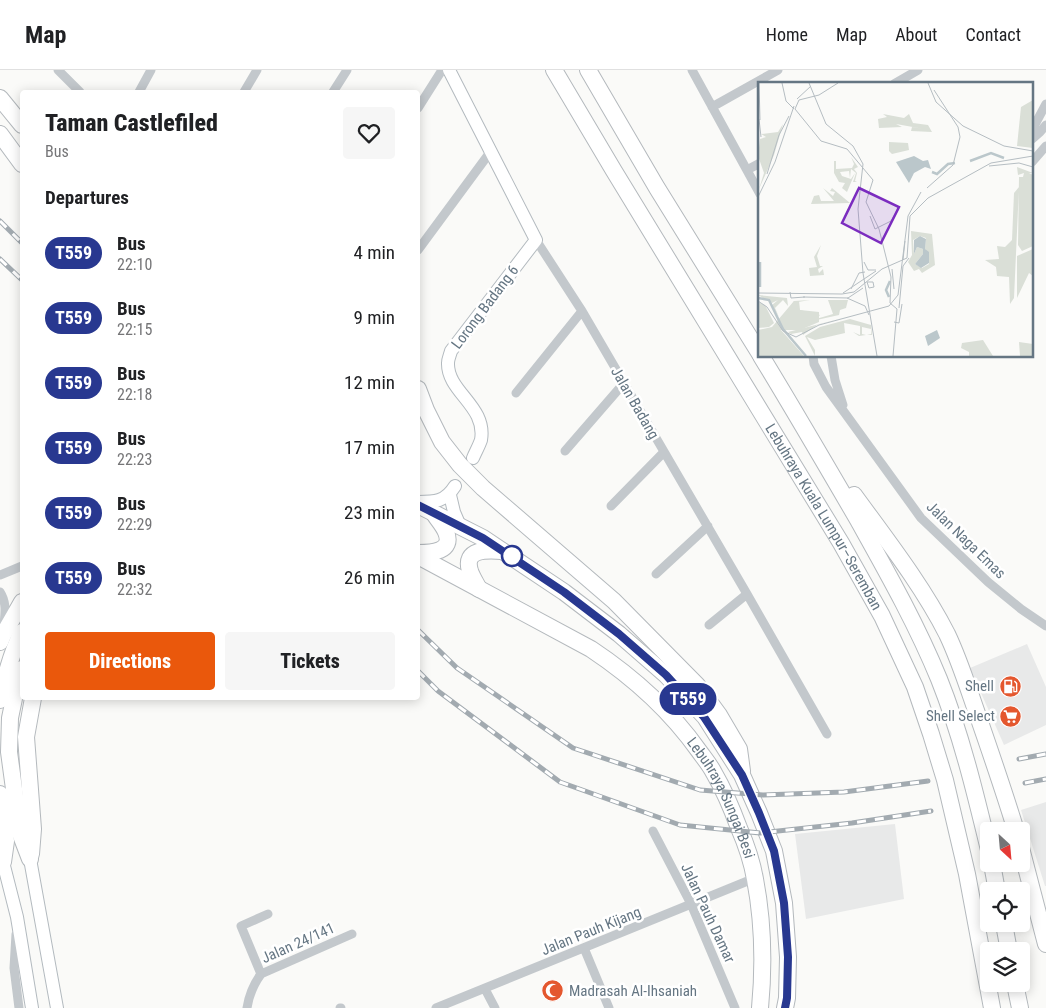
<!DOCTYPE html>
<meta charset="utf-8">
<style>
body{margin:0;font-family:"Roboto Condensed",sans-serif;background:#f6f6f6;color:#202124;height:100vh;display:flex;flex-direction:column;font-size:19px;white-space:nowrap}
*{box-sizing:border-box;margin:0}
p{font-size:16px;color:#757577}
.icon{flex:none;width:28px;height:28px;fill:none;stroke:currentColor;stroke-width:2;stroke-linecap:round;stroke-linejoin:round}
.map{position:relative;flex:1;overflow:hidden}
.details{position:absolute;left:20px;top:20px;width:400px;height:610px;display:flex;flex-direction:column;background:#fff;border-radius:5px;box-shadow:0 2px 12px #0003}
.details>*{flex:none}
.badge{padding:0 10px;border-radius:16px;font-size:18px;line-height:32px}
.needle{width:32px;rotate:154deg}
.controls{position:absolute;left:980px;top:752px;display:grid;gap:10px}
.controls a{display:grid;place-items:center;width:50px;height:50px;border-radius:5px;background:#fff;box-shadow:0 2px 12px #0003;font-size:25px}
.map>.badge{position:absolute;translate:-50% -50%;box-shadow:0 0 0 2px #fff}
h2{padding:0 25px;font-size:19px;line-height:45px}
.round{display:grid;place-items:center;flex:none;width:52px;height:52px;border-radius:5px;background:#f6f6f6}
.head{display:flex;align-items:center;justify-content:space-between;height:85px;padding:0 25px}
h1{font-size:24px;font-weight:800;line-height:38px}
.action{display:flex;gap:10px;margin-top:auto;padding:10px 25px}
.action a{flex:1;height:58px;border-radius:5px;background:#ea580c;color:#fff;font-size:20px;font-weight:800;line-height:58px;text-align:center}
.action a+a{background:#f6f6f6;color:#202124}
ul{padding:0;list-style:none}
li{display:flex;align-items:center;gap:15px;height:65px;padding:0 25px}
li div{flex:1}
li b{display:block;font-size:19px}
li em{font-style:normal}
li .badge{min-width:55px;font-weight:700;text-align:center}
header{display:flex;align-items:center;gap:30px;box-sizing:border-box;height:70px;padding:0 25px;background:#fff;border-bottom:1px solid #e0e0e0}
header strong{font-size:24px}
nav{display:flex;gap:28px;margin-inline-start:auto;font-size:18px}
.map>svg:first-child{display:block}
.built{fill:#e8e9e9}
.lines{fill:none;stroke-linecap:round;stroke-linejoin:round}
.secondary-casing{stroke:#b3babf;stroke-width:14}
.highway-casing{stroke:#b4b9bd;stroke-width:18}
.street{stroke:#c3c8cc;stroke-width:9}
.secondary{stroke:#fff;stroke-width:12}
.highway{stroke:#fff;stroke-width:16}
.rail-casing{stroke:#a2aab0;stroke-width:5}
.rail{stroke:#fff;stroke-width:3;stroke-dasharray:9;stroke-linecap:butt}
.line-casing{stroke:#fff;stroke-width:11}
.line{stroke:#283890;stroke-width:8}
.stop-dot{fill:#fff;stroke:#283890;stroke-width:2.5}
.labels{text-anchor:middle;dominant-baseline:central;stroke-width:5;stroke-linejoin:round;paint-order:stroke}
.street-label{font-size:15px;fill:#657683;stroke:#fff}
.poi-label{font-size:15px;fill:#657683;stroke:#fff;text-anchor:end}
.inset-river{fill:none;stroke:#bbc7cb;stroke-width:2.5}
.inset-road{fill:none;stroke:#b5bdc2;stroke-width:1}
.view{fill:#7b2cbf;fill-opacity:0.15;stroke:#7b2cbf;stroke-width:2.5}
.inset-edge{fill:none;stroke:#657683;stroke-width:2.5}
</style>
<header>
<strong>Map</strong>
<nav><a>Home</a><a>Map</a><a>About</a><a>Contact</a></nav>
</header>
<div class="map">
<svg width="1046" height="938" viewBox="0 0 1046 938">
<rect width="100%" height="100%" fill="#fafaf8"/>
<path class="built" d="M1027,574L1046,617V655L1004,675L970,598Z
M1046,732V816H1045L1021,740Z
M895,754L904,829L806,849L795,764Z"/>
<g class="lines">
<defs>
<path id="secondary" d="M449,0L536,170L451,281C450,285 448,289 448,293C447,322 487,336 481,370C479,376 475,383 473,388
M450,425L454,442L460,456
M418,432C435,432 445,432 455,416
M30,789L57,938
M3,792L17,847L32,938"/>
<g id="highway">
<path id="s1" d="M554,0L614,101L841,473L882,546L915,617L931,664L945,710L967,804L992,938"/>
<path d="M588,0L657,118L760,284"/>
<path d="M0,28L22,55"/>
<path d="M0,64L22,94"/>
<path d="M761,286C794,340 826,395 858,450C887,502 916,553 939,609C961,664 975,722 989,780"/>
<path d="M418,319L426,340L442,372L460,395L483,418L614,531L697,615L719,645L739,679L742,701"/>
<path d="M854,425C886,469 922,515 947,564C960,591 969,621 979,649C992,687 1005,724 1016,761"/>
<path d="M418,435L483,468L564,522L619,564L666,605L705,647L742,705L759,743L774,781L784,833L788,887L787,928L785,938"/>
<path d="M418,483C431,483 454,482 446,462C443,455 438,450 435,445"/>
<path id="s2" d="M418,486L591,579C633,607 670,640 699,681C704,688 710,695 714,703C724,720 732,739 739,758C746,774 752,792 755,809C763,851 764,896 760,938"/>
<path d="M479,519C476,513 472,507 470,501C463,478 488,480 502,481"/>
<path d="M0,572L3,565L22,532"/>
<path d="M22,599L17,614L10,648L9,682L20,763L30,789"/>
<path d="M0,630C5,607 11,583 22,562"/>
<path d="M0,724L6,771L3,792"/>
<path d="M1021,778L1046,874"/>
<path d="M31,784L33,759L26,667L33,628"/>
<path d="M992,794L997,821"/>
<path d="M1004,854L1009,881"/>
<path d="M1015,914L1020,938"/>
</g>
</defs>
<use href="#secondary" class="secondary-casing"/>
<use href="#highway" class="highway-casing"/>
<path class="street" d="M58,0L80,22
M692,0L760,124
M894,14L918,0
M139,22L151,0
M244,22L257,0
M333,22L347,0
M712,37L778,0
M418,38L442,0
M1032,60L1046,34
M1032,69L1040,62L1046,55
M1032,92L1046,76
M747,100L760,93
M536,170L582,241L624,313L747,524L827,664
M418,180L491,81
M813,286L814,294L826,317L921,448L988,512L1021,539L1046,556
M831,286L835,310L843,335
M516,323L582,241
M565,381L624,313
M611,436L664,382
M656,504L708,456
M0,505L22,496
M0,522C7,533 5,543 4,555
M709,555L747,524
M653,761L691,834L735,938
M16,864L14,898L19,938
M584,878L609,938
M261,904L241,856L268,844
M485,919L495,938
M247,938C249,925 253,915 261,904L352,864
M340,938H341
M436,938L755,808"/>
<use href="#secondary" class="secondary"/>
<use href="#highway" class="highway"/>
<defs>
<path id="rail" d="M0,151L22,173
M0,189L22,210
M418,560L457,598L573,678L700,720L763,725L844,722L928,711
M418,601L438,621L560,712L680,755L760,763L852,753L931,741
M1019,689L1046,684
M1025,713L1046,709"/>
</defs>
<use href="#rail" class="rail-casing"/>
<use href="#rail" class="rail"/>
</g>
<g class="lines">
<defs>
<path id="line" d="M418,435L483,468L564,522L619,564L666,605L704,647L742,705L759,743L774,781L784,833L788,887L787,928L785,938"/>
</defs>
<use href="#line" class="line-casing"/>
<use href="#line" class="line"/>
</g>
<defs>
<symbol id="fuel-disc" viewBox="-11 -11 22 22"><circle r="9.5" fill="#e4572e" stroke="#fff"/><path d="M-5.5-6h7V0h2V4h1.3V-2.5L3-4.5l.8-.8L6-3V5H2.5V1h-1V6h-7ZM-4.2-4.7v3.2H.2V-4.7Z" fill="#fff"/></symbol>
<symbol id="supermarket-disc" viewBox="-11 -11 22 22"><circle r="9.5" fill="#e4572e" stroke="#fff"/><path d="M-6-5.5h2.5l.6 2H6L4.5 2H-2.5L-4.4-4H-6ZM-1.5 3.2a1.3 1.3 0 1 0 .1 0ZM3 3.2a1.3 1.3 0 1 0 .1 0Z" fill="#fff"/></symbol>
<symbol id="mosque-disc" viewBox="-11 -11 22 22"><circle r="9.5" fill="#e4572e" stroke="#fff"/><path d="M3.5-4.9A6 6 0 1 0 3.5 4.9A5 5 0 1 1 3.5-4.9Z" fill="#fff"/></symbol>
</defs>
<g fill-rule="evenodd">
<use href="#fuel-disc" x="998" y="604" width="25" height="25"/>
<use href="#supermarket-disc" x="998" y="634" width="25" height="25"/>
<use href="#mosque-disc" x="540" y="908" width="25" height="25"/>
</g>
<circle class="stop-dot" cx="512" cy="486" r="10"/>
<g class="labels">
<g class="street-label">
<text transform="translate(485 237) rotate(-53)">Lorong Badang 6</text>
<text transform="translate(635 333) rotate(60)">Jalan Badang</text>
<text stroke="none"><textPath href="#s1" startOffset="522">Lebuhraya Kuala Lumpur–Seremban</textPath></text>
<text transform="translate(966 470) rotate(44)">Jalan Naga Emas</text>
<text stroke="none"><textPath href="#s2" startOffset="398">Lebuhraya Sungai Besi</textPath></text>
<text transform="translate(708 843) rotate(65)">Jalan Pauh Damar</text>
<text transform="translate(591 861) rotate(-22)">Jalan Pauh Kijang</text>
<text transform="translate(298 873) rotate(-24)">Jalan 24/141</text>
</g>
<g class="poi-label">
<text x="994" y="616">Shell</text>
<text x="995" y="646">Shell Select</text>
<text x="569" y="921" text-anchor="start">Madrasah Al-Ihsaniah</text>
</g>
</g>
<g transform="translate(758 12)">
<rect width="275" height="275" fill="#fafaf8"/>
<path d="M153,149L174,152L177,183L164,191L161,187L156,189L150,180L154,173ZM162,154L168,156L167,167L171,176V182L164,186L157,182L165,172V167L159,165L156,172L155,158ZM0,220L7,223L16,241L11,245L0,246Z" fill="#dadfd7" fill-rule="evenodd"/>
<path d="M125,32L146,36L151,32L155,41L170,43L174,50L153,49L154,45L166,47L138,42L144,45L121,46L120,37L129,35ZM25,42L16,73L1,107L6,91L0,74L2,57L8,55L3,52L20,50ZM131,60L150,61L151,68L134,72L131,69ZM93,75L100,85L96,87L99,91L97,99L99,100H95L98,91L93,87L92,96L91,89L82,90L84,94L93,97L97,91L89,110L84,106L87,101L81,100L76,91V79H78V87L94,86L96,82ZM259,85L275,91H271L275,93V164L264,169L260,163L261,95H265L266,91L260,93ZM261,105L256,216L252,222L251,195L239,194L238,185L227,178L241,177L239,164L247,165L254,158L256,111ZM65,106L75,114L77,110L72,109L74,106L92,121L53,122L56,114L61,113L63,119H76ZM63,163L59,174L62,184H65L60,187L61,191L65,187L66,193L52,194L51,186L59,185L56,175ZM275,167V194L271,191L259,216V174ZM0,213L29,216L30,224L25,218L17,226L21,235L14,223L20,218L14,221ZM52,218L40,220L38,227L62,233L58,237L75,232L70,218H66H90L88,226L82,228L81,233L54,239L32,225L36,219ZM93,234L59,243L45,253L44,250L33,252L30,250ZM92,237L113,243L114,253H109L113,252V247L104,245V252L108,253L101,254L95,250L102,253V244L86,241L87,251L57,258L49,255L57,268V274L47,254L62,245ZM261,260L275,262V274H262Z" fill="#dadfd7"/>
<path d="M275,18V66L259,64L263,25ZM225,258L235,274H211V270L203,266L204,261Z" fill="#dadfd7"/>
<path d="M36,219H41L42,228L61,230V240L42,248H23L46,274H0V248L14,245Z" fill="#dadfd7"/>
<path d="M156,74L165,79L170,78L173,87L167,85L156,91L151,101L138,80ZM162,154L168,157L167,167L171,170V181L163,186L157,182L165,172V167L159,165L156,172V158ZM179,248L182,256L170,264L167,254Z" fill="#bbc7cb"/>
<path class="inset-river" d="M212,79L233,71L246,76M174,90L179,92L190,82L197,81M2,205V180M131,215L128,208L132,199M0,216L11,218L25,247L48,274"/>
<path class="inset-road" d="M1,1L2,38M24,1L28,19L36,27M51,1L68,42L95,64L105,82L100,127L105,191L119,274M80,1L61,13L41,18L37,27L63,59L89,67L115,98L108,120L121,147L133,195L132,221L139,227L135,274M170,1L178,20L205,44L246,64L275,69M39,17L53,4M1,37L3,55M231,84L261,81L275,85M9,92L21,53L31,34M169,106L195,83L202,55L200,45L176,8M0,115L17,80L36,24M112,134L117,147L133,139L138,131M145,178L147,159M106,180L110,188H118M134,187L136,207M109,200L111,206L116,205L115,200H109M93,207L101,191L107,190M32,210L33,216L47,215M0,211L84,212L96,210L124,187L149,176L152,134L170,116L233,81L275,74M85,211L118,189M45,215L90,216L105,206M89,216L107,224L111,233M0,219L9,225L25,249L38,255L61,243L131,224L140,213L150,134L163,110M141,226L145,184L151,176M136,240L141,241L144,222"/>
<path class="view" d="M101,106L141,125L123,161L84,141Z"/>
<rect width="275" height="275" class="inset-edge"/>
</g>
</svg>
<div class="controls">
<a><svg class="needle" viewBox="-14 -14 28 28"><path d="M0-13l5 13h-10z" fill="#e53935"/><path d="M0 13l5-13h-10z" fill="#757577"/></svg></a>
<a><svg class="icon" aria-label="locate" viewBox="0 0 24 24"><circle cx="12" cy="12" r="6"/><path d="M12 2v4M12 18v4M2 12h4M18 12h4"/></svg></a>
<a><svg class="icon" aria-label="layers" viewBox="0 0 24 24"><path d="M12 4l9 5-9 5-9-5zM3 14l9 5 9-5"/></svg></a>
</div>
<b class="badge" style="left:688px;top:629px;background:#283890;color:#fff">T559</b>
<section class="details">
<div class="head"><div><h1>Taman Castlefiled</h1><p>Bus</p></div><a class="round"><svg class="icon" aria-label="heart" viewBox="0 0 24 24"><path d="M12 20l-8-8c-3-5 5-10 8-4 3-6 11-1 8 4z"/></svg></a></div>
<h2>Departures</h2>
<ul>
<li><span class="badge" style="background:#283890;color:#fff">T559</span><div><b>Bus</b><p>22:10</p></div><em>4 min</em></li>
<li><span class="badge" style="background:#283890;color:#fff">T559</span><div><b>Bus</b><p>22:15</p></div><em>9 min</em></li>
<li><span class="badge" style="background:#283890;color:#fff">T559</span><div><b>Bus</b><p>22:18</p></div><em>12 min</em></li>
<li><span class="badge" style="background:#283890;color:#fff">T559</span><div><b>Bus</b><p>22:23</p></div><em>17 min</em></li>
<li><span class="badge" style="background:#283890;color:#fff">T559</span><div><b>Bus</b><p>22:29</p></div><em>23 min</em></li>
<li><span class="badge" style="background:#283890;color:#fff">T559</span><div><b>Bus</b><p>22:32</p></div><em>26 min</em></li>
</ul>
<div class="action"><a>Directions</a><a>Tickets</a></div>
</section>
</div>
